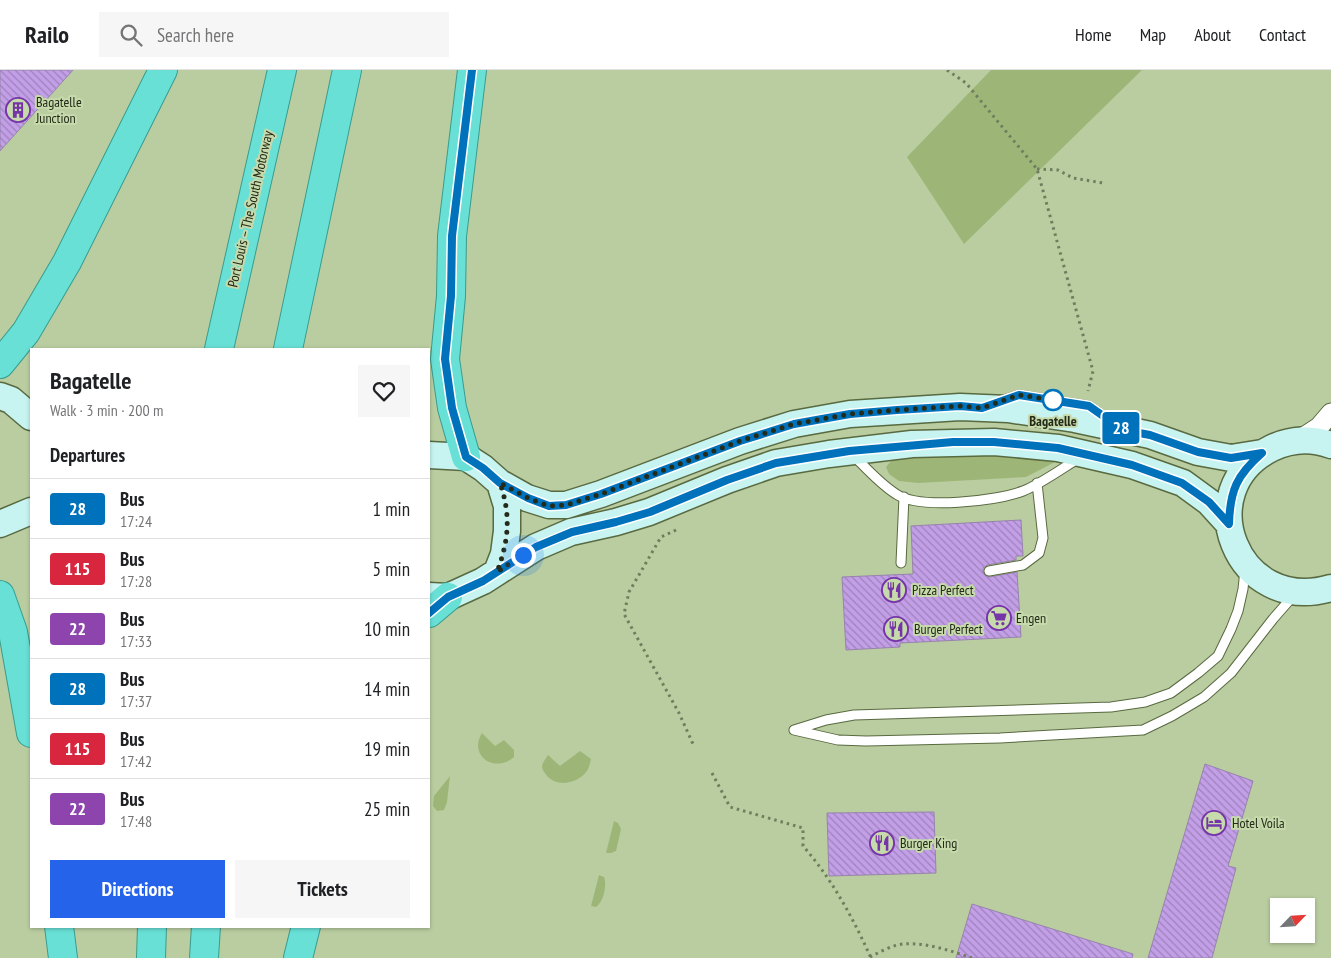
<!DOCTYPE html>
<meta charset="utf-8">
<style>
body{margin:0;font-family:"PT Sans Narrow",sans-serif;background:#f6f6f6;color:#202124;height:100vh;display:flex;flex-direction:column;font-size:19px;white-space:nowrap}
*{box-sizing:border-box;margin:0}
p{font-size:16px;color:#757577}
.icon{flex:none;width:28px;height:28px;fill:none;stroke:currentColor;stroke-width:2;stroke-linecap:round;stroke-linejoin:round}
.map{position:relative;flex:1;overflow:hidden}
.drawer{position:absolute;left:30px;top:278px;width:400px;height:580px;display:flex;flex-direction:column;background:#fff;border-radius:0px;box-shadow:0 1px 4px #0004}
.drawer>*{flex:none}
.badge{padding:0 10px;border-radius:4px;font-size:18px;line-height:32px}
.needle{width:32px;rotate:65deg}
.fabs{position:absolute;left:1270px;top:828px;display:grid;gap:10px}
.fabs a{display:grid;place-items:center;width:45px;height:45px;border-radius:0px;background:#fff;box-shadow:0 1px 4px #0004;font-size:25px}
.you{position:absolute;width:25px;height:25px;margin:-12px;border:4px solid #fff;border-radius:50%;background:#1a73e8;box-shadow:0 0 0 8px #1a73e833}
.map>.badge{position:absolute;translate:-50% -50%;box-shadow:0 0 0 2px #fff}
h2{padding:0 20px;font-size:19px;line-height:45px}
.round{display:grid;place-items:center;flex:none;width:52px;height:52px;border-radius:0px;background:#f6f6f6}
.overview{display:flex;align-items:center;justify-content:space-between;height:85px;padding:0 20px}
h1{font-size:24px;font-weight:700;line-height:38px}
.cta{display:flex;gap:10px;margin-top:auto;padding:10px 20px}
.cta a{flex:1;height:58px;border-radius:0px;background:#2563eb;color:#fff;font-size:20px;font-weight:700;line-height:58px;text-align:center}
.cta a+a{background:#f6f6f6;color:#202124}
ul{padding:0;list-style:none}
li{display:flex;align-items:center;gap:15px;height:60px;padding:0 20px;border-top:1px solid #e0e0e0}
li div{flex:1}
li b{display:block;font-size:19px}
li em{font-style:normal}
li .badge{min-width:55px;font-weight:700;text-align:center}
header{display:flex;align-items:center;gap:30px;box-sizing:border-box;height:70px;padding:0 25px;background:#fff;border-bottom:1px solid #e0e0e0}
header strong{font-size:24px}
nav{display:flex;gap:28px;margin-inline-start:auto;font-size:18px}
.search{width:350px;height:45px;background:#f6f6f6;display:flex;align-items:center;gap:12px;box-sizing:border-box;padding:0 18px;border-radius:0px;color:#757577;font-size:19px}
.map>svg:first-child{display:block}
.grass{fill:#9db678}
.building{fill:url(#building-back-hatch);stroke:#9783ac}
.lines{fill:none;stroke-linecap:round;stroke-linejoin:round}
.service-casing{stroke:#596940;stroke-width:11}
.minor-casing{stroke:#596940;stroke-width:21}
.secondary-casing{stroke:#596940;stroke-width:29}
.trunk-casing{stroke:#389c8d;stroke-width:30}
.path{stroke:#707d5e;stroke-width:3;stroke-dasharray:2.5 4;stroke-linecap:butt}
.service{stroke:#fff;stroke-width:9}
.minor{stroke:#fff;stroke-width:19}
.secondary{stroke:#c7f4f0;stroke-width:26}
.trunk{stroke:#68e0d6;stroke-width:28}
.line-casing{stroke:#fff;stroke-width:11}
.line{stroke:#0072bc;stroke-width:8}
.walk{stroke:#242b19;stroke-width:5;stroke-dasharray:0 9}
.stop-dot{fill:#fff;stroke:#0072bc;stroke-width:2.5}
.labels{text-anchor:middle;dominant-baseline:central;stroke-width:4;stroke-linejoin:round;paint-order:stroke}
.poi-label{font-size:14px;fill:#242b19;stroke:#c6daac;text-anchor:start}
.street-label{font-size:14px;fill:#242b19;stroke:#c6daac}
.stop-label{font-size:14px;font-weight:bold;fill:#242b19;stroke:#c6daac}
</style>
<header>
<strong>Railo</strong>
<div class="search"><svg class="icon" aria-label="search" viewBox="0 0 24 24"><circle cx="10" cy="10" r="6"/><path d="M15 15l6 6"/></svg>Search here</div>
<nav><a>Home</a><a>Map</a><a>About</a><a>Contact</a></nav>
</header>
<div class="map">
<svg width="1331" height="888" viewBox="0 0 1331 888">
<defs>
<pattern id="building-back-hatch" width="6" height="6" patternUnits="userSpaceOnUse" patternTransform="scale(1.25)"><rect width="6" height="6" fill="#c39fe8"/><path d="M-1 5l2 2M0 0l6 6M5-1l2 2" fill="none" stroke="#9e82bb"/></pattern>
</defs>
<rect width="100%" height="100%" fill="#b9cda0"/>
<path class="grass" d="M991,0H1142L964,174L907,87Z
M904,385H984L1059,390L1026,407L918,413L899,411L889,404L886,397L892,390Z
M482,663L495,676L504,670L514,680V687C494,704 468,685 482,663Z
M580,681L591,689C590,693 589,698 587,701C578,713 558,718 547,706C545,703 542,700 542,696C543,692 546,688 548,685L560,696Z
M450,706L447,732L444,740L437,741L433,736L434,726Z
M614,751L618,753L621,759L616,781L611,783H606Z
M599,805L604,807C607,815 604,831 596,837L591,836Z"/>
<path class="building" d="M0,0H73L0,81Z
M1021,450L1023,486H1016V490L987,495L983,498V502L985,505L990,507L1017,502L1021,567L900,573V577L846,580L842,507L913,504L911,456Z
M1205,694L1253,711L1228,796L1236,798L1212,888H1148Z
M934,742L936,803L829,806L827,743Z
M972,834L1133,884L1132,888H956Z"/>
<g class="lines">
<defs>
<path id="service" d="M1004,330L1019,325L1089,336L1103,346
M853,385C866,398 880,414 896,424C920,440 996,431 1023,421C1039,415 1063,398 1079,388
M901,493L904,427
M989,501L1023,495L1039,483L1043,468L1037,413
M794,660L838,670L866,671L1000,668L1143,660L1172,646L1204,627L1231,603L1273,549L1294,525
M794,660L826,650L854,645L1111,637L1145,632L1171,623L1198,603L1218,586L1231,559L1238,541L1243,519L1245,500"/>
<path id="minor" d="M1299,370L1319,357L1331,343"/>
<path id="secondary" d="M0,326L11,330L31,347
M1331,375C1312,368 1291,369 1272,378C1188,419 1236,546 1331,518
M429,385L466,387L483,398L500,413L507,436V461L504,484L497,502L483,511L448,527L429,526
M500,413L527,428L549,435H566L601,424L740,371L794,354L850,344L960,337L1008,339L1075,349L1150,365L1198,382L1231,388L1262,383
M0,454L31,441
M497,502L536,477L571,462L616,452L649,442L727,410L776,393L829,384L912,374L994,372L1058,378L1132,395L1183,413L1209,432L1229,454"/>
<path id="trunk" d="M219,279L282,0
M288,279L347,0
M0,294L26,262L67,192L163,0
M466,387L452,338L445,289L451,226L452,166L472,0
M0,525L13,562L31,663
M429,543L448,527
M59,856L63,888
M151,888L152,856
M204,888L206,856
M298,888L306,856"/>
</defs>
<use href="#service" class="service-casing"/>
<use href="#minor" class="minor-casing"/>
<use href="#secondary" class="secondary-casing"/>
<use href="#trunk" class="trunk-casing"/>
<path class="path" d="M947,0L966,13L1037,99L1093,301L1088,321
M1037,99L1058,100L1073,108L1103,113
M676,460L661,467L629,522L624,544L679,643L693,674
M712,703L730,737L803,758V776C832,809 853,848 871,888
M870,887C880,882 892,875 903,874C926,872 951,881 972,888"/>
<use href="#service" class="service"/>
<use href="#minor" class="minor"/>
<use href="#secondary" class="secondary"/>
<use href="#trunk" class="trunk"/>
</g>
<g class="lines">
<defs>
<path id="line" d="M429,543L448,527L483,511L536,477L572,462L616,452L650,442L727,410L776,393L849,381L953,372H994L1058,378L1132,395L1182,413L1209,432L1229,454C1230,420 1237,405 1262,383L1231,388L1198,382L1150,365L1123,360L1089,336L1019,325L982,338L960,336L897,340L850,344L794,354L740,371L601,424L566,435L549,436L528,428L500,413L483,398L466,387L452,338L445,289L451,226L452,166L472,0"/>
</defs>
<use href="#line" class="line-casing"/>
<use href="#line" class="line"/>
<path class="walk" d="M523,485L497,502C509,470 511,445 500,413L528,428L538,432L549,436L566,435L601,424L740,371L794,354L850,344L897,340L960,336L982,338L1019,325L1053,330"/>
</g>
<defs>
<symbol id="building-ring" viewBox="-11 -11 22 22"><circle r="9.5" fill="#c6daac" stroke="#7634a9" stroke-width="1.5"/><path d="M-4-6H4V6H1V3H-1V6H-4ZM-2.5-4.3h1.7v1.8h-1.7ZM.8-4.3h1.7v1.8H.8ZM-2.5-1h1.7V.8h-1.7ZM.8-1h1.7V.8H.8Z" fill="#7634a9"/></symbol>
<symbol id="restaurant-ring" viewBox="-11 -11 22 22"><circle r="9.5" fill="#c6daac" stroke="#7634a9" stroke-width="1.5"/><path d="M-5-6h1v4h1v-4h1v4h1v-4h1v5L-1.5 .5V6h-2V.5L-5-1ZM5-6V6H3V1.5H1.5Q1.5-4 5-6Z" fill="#7634a9"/></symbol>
<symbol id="supermarket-ring" viewBox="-11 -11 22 22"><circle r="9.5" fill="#c6daac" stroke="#7634a9" stroke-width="1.5"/><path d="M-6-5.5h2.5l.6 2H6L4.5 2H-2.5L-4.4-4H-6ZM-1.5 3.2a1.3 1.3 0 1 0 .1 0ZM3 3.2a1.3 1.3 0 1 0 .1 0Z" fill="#7634a9"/></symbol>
<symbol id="hotel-ring" viewBox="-11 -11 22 22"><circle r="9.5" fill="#c6daac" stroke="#7634a9" stroke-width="1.5"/><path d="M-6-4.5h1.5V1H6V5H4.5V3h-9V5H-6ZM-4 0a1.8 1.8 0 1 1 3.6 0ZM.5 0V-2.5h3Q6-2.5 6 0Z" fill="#7634a9"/></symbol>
</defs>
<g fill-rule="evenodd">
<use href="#building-ring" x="4" y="26" width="28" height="28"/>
<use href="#restaurant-ring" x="880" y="506" width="28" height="28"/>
<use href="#supermarket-ring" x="985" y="534" width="28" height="28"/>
<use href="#restaurant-ring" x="882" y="545" width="28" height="28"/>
<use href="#hotel-ring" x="1200" y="739" width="28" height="28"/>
<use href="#restaurant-ring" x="868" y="759" width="28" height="28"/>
</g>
<circle class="stop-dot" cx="1053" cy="330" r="10"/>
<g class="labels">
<g class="poi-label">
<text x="36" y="32">Bagatelle<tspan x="36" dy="16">Junction</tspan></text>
<text x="912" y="520">Pizza Perfect</text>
<text x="1016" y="548">Engen</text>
<text x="914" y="559">Burger Perfect</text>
<text x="1232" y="753">Hotel Voila</text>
<text x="900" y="773">Burger King</text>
</g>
<g class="street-label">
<text transform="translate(250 139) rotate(-77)">Port Louis – The South Motorway</text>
</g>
<g class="stop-label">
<text x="1053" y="351">Bagatelle</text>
</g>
</g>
</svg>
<div class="fabs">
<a><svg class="needle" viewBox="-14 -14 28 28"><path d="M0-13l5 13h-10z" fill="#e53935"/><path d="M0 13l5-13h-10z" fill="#757577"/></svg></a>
</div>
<div class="you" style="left:523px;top:485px"></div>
<b class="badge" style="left:1121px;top:358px;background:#0072bc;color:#fff">28</b>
<section class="drawer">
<div class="overview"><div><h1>Bagatelle</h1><p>Walk · 3 min · 200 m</p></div><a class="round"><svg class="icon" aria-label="heart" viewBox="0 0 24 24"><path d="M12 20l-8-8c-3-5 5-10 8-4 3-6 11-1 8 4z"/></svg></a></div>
<h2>Departures</h2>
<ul>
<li><span class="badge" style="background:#0072bc;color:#fff">28</span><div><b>Bus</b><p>17:24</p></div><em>1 min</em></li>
<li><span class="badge" style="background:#d7263d;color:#fff">115</span><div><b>Bus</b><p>17:28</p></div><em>5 min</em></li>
<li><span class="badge" style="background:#8e44ad;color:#fff">22</span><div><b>Bus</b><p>17:33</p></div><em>10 min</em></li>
<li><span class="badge" style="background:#0072bc;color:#fff">28</span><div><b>Bus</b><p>17:37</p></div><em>14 min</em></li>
<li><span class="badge" style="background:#d7263d;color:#fff">115</span><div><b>Bus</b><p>17:42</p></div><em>19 min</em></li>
<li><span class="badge" style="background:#8e44ad;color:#fff">22</span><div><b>Bus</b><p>17:48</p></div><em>25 min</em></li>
</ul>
<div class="cta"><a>Directions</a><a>Tickets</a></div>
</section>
</div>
